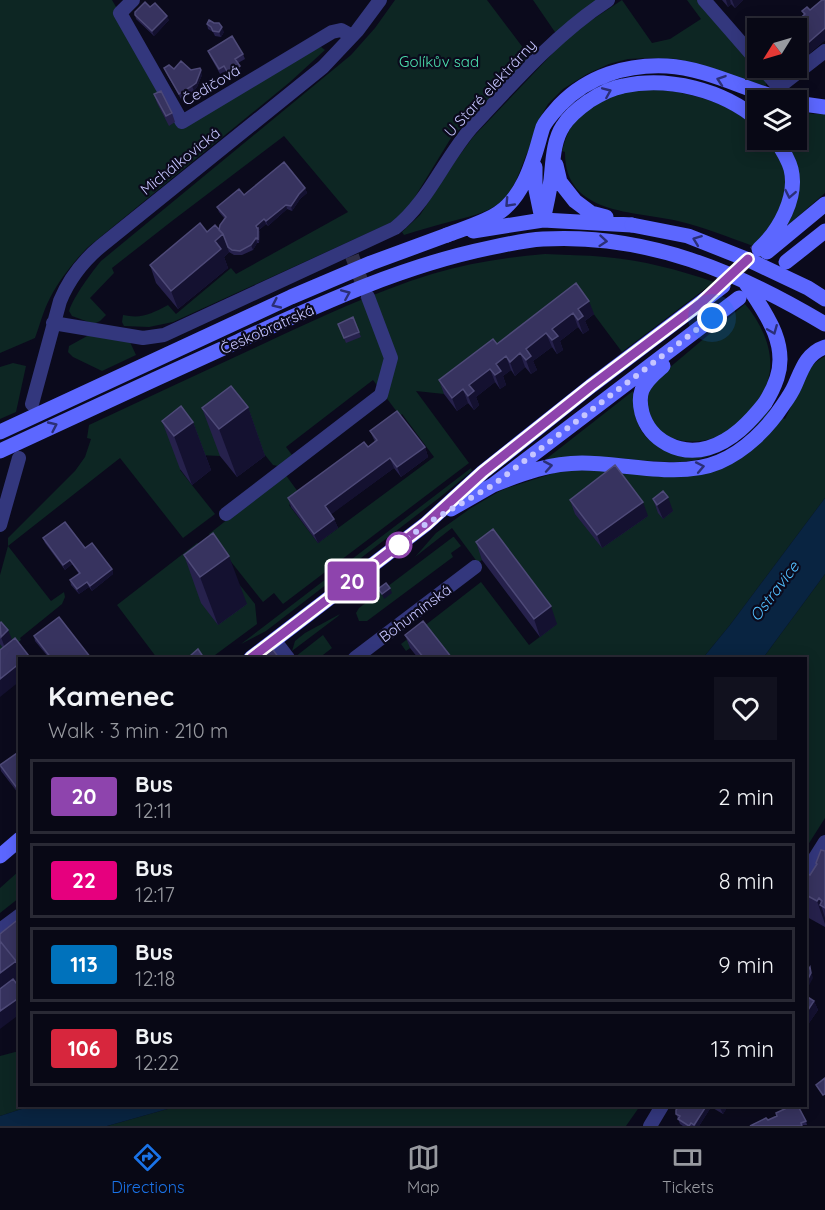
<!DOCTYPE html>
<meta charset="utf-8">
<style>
body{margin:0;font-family:Quicksand,sans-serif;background:#11111e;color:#f1f3f6;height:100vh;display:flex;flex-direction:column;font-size:22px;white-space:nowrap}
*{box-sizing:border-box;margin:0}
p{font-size:20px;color:#989aa0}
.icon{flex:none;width:33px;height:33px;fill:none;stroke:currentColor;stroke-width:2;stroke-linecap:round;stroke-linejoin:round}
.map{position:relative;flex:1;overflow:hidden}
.side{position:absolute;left:18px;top:657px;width:789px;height:450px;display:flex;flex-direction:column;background:#080815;border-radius:0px;box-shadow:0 3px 15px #0003,0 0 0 2px #292934}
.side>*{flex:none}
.badge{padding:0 12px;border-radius:4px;font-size:21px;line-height:39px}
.needle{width:39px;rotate:233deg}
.controls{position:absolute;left:747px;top:18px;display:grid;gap:12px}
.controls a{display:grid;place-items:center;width:60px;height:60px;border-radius:0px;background:#080815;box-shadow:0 3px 15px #0003,0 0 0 2px #292934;font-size:30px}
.you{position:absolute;width:30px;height:30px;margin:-15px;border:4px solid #fff;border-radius:50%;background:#1a73e8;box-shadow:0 0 0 9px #1a73e833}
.map>.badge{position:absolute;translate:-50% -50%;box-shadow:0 0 0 3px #fff}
.round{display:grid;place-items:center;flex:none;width:63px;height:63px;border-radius:0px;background:#11111e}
.overview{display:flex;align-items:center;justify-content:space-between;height:102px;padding:0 30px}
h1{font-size:28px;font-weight:700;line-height:45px}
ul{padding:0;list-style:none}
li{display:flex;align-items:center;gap:18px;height:75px;margin:0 12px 9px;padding:0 18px;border:3px solid #292934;border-radius:0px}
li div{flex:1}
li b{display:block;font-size:22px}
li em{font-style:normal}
li .badge{min-width:66px;font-weight:700;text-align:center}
.menu{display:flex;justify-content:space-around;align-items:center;height:84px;border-top:2px solid #292934;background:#080815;font-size:16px;color:#989aa0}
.menu a{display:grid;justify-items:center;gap:3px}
.menu .active{color:#1a73e8}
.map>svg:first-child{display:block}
.green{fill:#0d2623}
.water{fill:#092441}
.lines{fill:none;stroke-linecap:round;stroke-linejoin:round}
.street-tunnel{stroke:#302f49;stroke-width:14;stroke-dasharray:14 7;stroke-linecap:butt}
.secondary-tunnel{stroke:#302f49;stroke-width:15;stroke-dasharray:15 8;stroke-linecap:butt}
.street{stroke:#33377d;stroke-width:14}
.secondary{stroke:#5c67ff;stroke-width:15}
.secondary-bridge{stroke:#5c67ff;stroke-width:15}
.wall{fill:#26214c}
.shaded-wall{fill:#141130}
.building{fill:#37335f;stroke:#4e4a78;stroke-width:1.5}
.oneway{stroke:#2b2f77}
.line-casing{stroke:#fff;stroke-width:14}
.line{stroke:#8e44ad;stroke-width:9}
.walk{stroke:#c6c5ff;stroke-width:6;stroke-dasharray:0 10.8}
.stop-dot{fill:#fff;stroke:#8e44ad;stroke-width:3}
.labels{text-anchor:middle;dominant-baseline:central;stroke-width:4.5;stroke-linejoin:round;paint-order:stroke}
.park-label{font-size:15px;fill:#4de3b0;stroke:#0b0a1c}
.street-label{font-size:15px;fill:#c6c5ff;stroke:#0b0a1c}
.water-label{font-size:16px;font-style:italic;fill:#53c0ff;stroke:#0b0a1c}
</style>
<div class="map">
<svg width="825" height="1126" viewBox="0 0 825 1126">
<rect width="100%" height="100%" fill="#0b0a1c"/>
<path class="green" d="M0,0H112L185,126L310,51L321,47L325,50L290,82L87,248C73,263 59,280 50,298C43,311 40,325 35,338L0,353Z
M395,0H487L530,57L451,138L410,205L392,222L173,322L149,327L124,326L122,322L123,315C142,319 151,314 168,305L176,314L231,268L236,274L348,212L284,136L172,221L112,268L114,273L90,298L106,315L100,321L94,324L72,316L69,311C74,296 91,273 101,261L351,55L375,28Z
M533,0H597L557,35Z
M622,0L652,43L670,39L701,19L687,0H700L766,76V86L678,59L647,58L628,59L609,64L587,74L563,89L548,104L537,123L528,152L527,153C520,170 515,189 501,202C486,214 466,217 449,222C434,226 419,230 404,235L402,232L420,215L456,160L473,137L572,33Z
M658,89C698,95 726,102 757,128L758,140H769C775,149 781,159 784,169C793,198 771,227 753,246C728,237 704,227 678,221C634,211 564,215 565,152L562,151C564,144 566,136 570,129C581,111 604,96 625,92C635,90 647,90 658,89Z
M797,111L813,114H825V193L788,225L787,223L784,140H796Z
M545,254C565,255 585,255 605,257C642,260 679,270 714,282L622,352L581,297L444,394L416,391L469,463L283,604L274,593L263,602L209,534L285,474L301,496L289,505L318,543L434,457L402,414L400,416L373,380L286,447L292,455L278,466L273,465L248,434L220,456L199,455L180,470L215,514L183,538L120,458L8,546L51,601L64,592L65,597L62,604L20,638L21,640L0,657V575L8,546V538L75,471L85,457L91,439L87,438L89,425C147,398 205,371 263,344C318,318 374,292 432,274C469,263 507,257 545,254Z
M745,304C762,324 776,353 768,380C765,391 759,400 752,408C747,413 743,421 737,425C718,440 694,446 672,438C659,434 651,426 649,413C646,398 646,391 656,379Z
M89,335L130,342L136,355L102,371L73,357L68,352L69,346Z
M825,356V498L730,625L703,658H446L428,635L406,651L401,644L481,582L529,645L557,624L499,547L478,563L452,528L415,557L436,533L471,508L498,492L507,488L554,473L583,469L701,472L782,418L785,419L810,368L816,362Z
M13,363L26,366L16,412L0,419V367Z
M633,391C633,410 636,433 655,444C660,447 667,449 673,452L754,427L770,409L772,410C746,438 714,463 674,462C649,462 625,458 601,457C581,457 561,461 541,463Z
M471,468L472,471L439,498L266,631L241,644Z
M453,537H454L461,546L451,553L453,557L367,621H359L356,613L359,608Z
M197,543L212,550L255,604L257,624L211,658H157L117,605Z
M825,574V818L806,848V658H763Z
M340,614L337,617L292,651L295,641L305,633Z
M323,635L332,648L319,658H296L295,657Z
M19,871V898L0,913V888Z
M19,1051L20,1106H31L0,1116V1056Z
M178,1106H640L626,1126H107Z"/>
<path class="water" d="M825,498V574L763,658H703L730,625Z
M31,1106H178L107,1126H0V1116Z"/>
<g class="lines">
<path class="street-tunnel" d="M352,256L367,296"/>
<path class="secondary-tunnel" d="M721,284L757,251"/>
<path class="street" d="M133,0L120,13L182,122L332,32L341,30L352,36
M704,0L758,62
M762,68L779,87
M779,87L825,51
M53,323L143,338L164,335L395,228C428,202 444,159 472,127C513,83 557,33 608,0
M32,404L60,301C69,279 83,261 101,246L323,67L357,31L380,0
M226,514L381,395L391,358L368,297
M0,525L19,458
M275,641L288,658
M355,658L475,567
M806,872L825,842
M0,930L20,915
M650,1126L662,1106"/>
<path class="secondary" d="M796,103L825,107
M556,165L560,182L575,201L591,213L606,217
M535,167V185L541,214
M543,220C546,207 549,193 551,180C553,162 553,141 563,126C569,116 579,108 589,101C600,94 611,88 623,86C668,76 723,90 758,120
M473,231L543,220L632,225
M447,235C465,228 494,220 508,205C522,191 529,172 535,154C538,145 540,136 543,127C547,119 554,112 560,105C588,76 627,64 667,66C706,68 748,91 785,100
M759,249C779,231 798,197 791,169C788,158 782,149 776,140
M767,252L825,204
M786,262L825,231
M663,366C655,373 646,380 642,390C639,398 640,405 642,413C650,441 680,456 708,448C732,441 750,422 765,403
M493,485C523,473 550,463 582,463C624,463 679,479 719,462C745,451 768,428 783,405C788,398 792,392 795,385C802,369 807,353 825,347
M451,509L493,485L739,298
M251,658L426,524L483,472L591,386L723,286
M0,856L20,839"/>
<path class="secondary-bridge" d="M632,225L688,236L751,261L808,288L825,299
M745,282C763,310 789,342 777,378C774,387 770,395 765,403
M0,432L291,297L371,263L447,235
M0,451C80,414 159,377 239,341C320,304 402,266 489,248C507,244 525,240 543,239C647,233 738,272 825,324"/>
</g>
<path class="wall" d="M722,0H743L735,8L731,4L728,7Z
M825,0V40L804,58L796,50V28L804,16L802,11L810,10Z
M150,7L169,20L154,36L136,19L135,15Z
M207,24L224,32L221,37L215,36L213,32L208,29Z
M208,51L243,54L245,59L238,63L241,71L230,77L226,71L220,74L210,56Z
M164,68L191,70L202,75L197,87L194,91L181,99L166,73Z
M154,94L172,113L175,122L169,126L157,103Z
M305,188L307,193L300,199L292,211L287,209L268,226L266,224L259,230L260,233L259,243H257L253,250L242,255H234L229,252L224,257L228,268L178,309L156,283L150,265L207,232L219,230L224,218L219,212L217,207L244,195Z
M576,283L594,314L585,321L589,330L583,334L578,327L560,341L563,350L557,354L552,347L533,361L537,370L531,374L525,367L515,376L511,370L503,376L506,385L500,389L495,382L476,397L479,405L474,410L468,403L457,411L444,394L439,380L497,344Z
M353,317L361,337L346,343L338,324Z
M248,407L265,456L237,477L220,456L202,408Z
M162,421L193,422L211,470L192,485L180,469Z
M370,431L425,447L428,457L401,477L394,468L331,514L334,519L338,528L318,543L291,507L288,498L375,442Z
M653,499L673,511L663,519L658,513Z
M570,500L648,516L602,548L575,514Z
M43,538L85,548L112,569L113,574L92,591L89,587L79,594L71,585L70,580L79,574L72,564L65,570L45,543Z
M476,542L557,624L540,637L482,560Z
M184,555L247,604L218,625L201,603Z
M0,623L8,630L0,697L3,648L0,644Z
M405,635L452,658H418L410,648Z
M34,636L91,658H49L35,641Z
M20,751L18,793L1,771L0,767Z
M825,851V927L807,917L806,913V875H810L817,865L816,863Z
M806,996L814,1001L818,1010L809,1023L806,1020Z
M679,1106H728L723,1114L711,1107L699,1126H683L680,1124L676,1114Z
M793,1108L806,1121L807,1125L750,1126L768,1120Z"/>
<path class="shaded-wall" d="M726,0H730L731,4L728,7Z
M732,0H743L735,8Z
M167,16L169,20L154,36L152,31Z
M222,27L224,32L221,37L219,32Z
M825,28V40L804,58L801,49Z
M201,70L202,75L197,87L194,91L192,86Z
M305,188L307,193L300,199L292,211L291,206L299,194Z
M286,205L287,209L268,226L266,221Z
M264,219L266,224L259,230L260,233L259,243L258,239L256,226Z
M223,234L229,252L224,257L228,268L178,309L171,291L215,241Z
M256,238L257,243L253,250L251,245Z
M589,301L594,314L585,321L589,330L583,334L578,320V309Z
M573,313L578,327L560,341L563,350L557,354L552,340V329Z
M546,333L552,347L533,361L537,370L531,374L526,360V349Z
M520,353L525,367L515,376L510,362Z
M506,356L511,370L503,376L506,385L500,389L495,375L496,364Z
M490,369L495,382L476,397L479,405L474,410L468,396L469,385Z
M463,389L468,403L457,411L452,398Z
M248,407L265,456L237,477L219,429Z
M193,422L211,470L192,485L174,436Z
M425,447L428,457L401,477L397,467Z
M390,458L394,468L329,516L325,506Z
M668,497L673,511L663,519L657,505Z
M643,502L648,516L602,548L597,535Z
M334,519L338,528L318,543L314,534Z
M229,556L247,604L218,625L200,577Z
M70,560L72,564L65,570L63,565Z
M112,569L113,574L92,591L90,586Z
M87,582L89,587L79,594L77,589Z
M390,588L392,593L384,599L382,594Z
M551,606L557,624L540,637L534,619Z
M8,630L14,644L6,651L1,637Z
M20,663V681L0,697V679Z
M819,898L825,918V924L817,901Z
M16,961L20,971V992L0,1007V973Z
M810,967L813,978L806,991V983Z
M20,997V1014L0,1029V1011Z
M814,1001L818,1010L809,1023L806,1013Z
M704,1106H710L711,1107L699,1126H695L705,1108Z
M719,1106H728L723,1114Z"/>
<path class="building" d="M822,0H825V28L801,49L796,44V28H789L805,14L802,11L807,7L810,10Z
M145,2L150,7L155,3L167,16L152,31L135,15V12Z
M209,20L214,23H219L222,27L219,32L213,31L211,27L207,24Z
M232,36L243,54L235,59L240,66L228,73L224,66L219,69L208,51Z
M181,61L191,70L200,68L201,70L196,83L192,86L179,94L164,68L169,65L174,69Z
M161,91L172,113L166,116L154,94Z
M284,162L305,188L299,194L291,206L286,205L266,221L264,219L256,226L257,228H258V239L256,238L251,245L240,251L232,250L228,247L223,234L219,230L220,225L226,217L217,207L239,189L244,195Z
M200,223L207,232L215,225L223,234L215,241L221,249L171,291L150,265Z
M576,283L589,301L578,309L583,316L578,320L573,313L552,329L558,336L552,340L546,333L526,349L531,356L526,360L520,353L510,362L506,356L496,364L501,371L495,375L490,369L469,385L474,391L468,396L463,389L452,398L439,380L493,339L497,344Z
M353,317L359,332L344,338L338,324Z
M231,386L248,407L219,429L202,408Z
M181,406L193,422L174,436L162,421Z
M397,411L425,447L397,467L390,458L325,506L334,519L314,534L288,498L364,442L368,447L377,440L370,431Z
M615,465L643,502L597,535L570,500Z
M663,491L668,497L657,505L653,499Z
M65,522L85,548L92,543L112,569L90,586L87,582L77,589L70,580L80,573L70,560L63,565L43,538Z
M493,529L551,606L534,619L476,542Z
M213,533L229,556L200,577L184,555Z
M386,583L390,588L382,594L378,589Z
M59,617L91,658H51L34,636Z
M423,621L452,658H424L405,635Z
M1,622L8,630L1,637L0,623Z
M15,638L29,656L26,658H20V663L0,679V650Z
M270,646L279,658H254Z
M198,649L202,655L197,658H192L190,656Z
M20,751V786L17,788L0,765Z
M821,850L825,851V908L820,905L822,901L819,898L817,901L806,895V873L810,875L817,864L816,863Z
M20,918V970L16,961L0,941V934Z
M0,941L16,961L0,973Z
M810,967L811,973L806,983V969L808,970Z
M13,979L20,988V997L0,1011V989Z
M806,996L814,1001L806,1013Z
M825,1078V1094L823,1095L816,1085Z
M679,1106H701L705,1108L694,1125L691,1123L689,1126L678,1119L680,1116L676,1114V1110Z
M791,1106H792L793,1108L798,1106L806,1121L801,1123L802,1126H750L766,1118L768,1120L777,1116L776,1113Z"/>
<defs><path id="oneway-chevron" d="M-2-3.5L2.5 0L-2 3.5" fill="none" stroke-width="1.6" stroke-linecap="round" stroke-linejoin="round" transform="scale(1.5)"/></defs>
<g class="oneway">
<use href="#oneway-chevron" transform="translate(721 80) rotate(-161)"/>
<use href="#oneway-chevron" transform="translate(607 92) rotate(-23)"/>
<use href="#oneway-chevron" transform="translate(790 194) rotate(101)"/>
<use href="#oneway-chevron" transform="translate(509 203) rotate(133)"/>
<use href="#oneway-chevron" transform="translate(697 240) rotate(-159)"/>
<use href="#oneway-chevron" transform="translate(603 241) rotate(5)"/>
<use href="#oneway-chevron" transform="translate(346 294) rotate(-23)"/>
<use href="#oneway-chevron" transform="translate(276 304) rotate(155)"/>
<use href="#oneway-chevron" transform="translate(773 330) rotate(68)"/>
<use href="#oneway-chevron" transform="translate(53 426) rotate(-25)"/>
<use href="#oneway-chevron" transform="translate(548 466) rotate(-10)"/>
<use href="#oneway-chevron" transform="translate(700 467) rotate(-11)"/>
</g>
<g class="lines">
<defs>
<path id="line" d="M251,658L426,524L483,472L591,386L701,303L748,259"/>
</defs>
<use href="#line" class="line-casing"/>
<use href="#line" class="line"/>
<path class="walk" d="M399,545L426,524L493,485L712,318"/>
</g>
<circle class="stop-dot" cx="399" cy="545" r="12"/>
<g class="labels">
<g class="park-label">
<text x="439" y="61">Golíkův sad</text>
</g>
<g class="street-label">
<text transform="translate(211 85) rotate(-31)">Čedičová</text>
<text transform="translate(490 88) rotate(-47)">U Staré elektrárny</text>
<text transform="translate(180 161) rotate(-39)">Michálkovická</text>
<text transform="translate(267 329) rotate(-24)">Českobratrská</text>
<text transform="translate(415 613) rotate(-37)">Bohumínská</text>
</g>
<g class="water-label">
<text transform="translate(774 591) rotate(-53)">Ostravice</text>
</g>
</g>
</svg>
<div class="controls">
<a><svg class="needle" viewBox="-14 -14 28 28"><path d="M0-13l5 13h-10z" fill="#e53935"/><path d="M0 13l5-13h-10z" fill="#989aa0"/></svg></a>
<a><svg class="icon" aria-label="layers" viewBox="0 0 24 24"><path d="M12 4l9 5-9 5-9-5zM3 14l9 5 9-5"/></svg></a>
</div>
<div class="you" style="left:712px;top:318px"></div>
<b class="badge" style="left:352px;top:581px;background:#8e44ad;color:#fff">20</b>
<section class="side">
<div class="overview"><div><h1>Kamenec</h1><p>Walk · 3 min · 210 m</p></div><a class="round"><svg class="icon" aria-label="heart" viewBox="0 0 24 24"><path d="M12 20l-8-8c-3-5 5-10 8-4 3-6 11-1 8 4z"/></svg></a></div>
<ul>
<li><span class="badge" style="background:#8e44ad;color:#fff">20</span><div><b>Bus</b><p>12:11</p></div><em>2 min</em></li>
<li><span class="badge" style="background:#e6007e;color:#fff">22</span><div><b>Bus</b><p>12:17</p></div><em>8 min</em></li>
<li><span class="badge" style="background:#0072bc;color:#fff">113</span><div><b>Bus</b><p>12:18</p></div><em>9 min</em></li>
<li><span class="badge" style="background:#d7263d;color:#fff">106</span><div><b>Bus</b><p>12:22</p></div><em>13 min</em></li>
</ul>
</section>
</div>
<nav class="menu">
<a class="active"><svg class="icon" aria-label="directions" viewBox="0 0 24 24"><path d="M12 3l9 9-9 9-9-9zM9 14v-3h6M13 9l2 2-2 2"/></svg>Directions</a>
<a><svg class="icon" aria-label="map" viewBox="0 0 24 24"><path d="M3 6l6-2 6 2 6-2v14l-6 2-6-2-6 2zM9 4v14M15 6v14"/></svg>Map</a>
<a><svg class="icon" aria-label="tickets" viewBox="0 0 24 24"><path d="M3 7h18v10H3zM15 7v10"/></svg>Tickets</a>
</nav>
